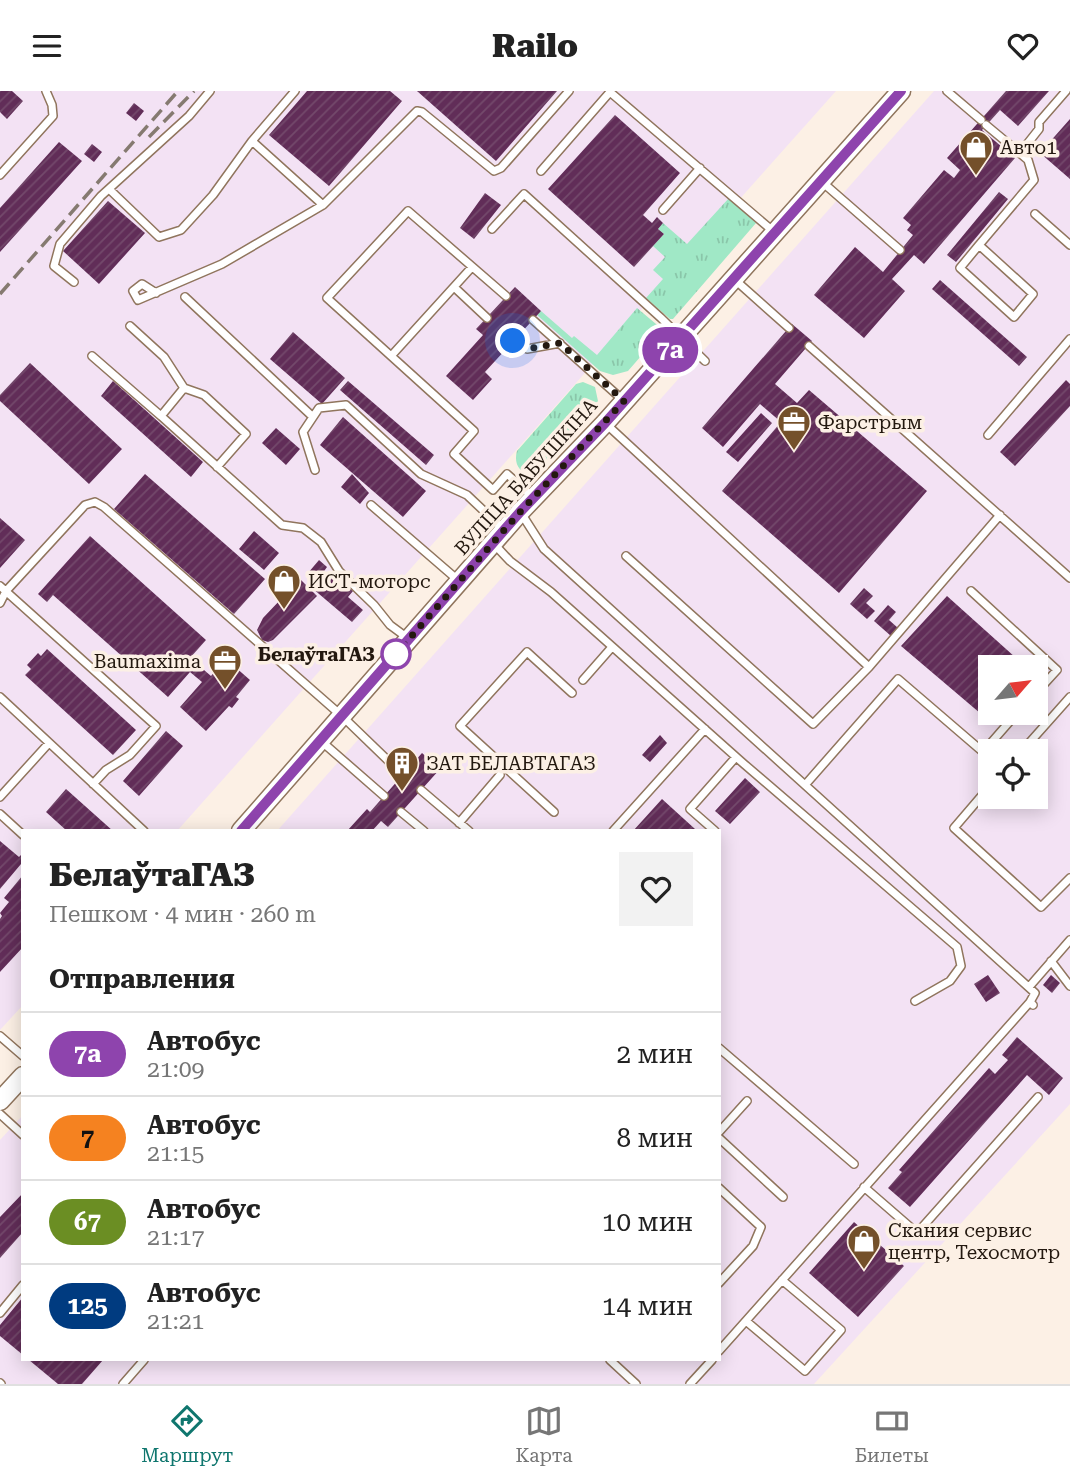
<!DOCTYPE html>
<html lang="ru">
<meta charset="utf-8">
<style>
body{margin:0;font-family:"Roboto Serif",serif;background:#f2f2f2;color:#222;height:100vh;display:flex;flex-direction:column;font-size:26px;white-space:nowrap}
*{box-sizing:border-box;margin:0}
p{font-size:23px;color:#767676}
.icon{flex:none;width:38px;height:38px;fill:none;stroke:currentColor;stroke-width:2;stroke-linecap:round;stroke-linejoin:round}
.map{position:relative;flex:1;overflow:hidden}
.sheet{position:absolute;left:21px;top:738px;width:700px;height:532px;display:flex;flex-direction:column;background:#fff;border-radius:0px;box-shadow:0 4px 18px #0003}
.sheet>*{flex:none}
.badge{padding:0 14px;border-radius:23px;font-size:24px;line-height:46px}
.needle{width:46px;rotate:62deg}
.fabs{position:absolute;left:978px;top:564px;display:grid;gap:14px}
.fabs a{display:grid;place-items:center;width:70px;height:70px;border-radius:0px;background:#fff;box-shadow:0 4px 18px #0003;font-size:35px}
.you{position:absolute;width:35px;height:35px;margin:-18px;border:5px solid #fff;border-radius:50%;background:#1a73e8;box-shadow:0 0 0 10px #1a73e833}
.map>.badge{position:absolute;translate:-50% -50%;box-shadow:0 0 0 4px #fff}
h2{padding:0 28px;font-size:26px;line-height:63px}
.round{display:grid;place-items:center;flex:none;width:74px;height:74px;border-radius:0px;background:#f2f2f2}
.headline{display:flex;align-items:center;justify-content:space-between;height:119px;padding:0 28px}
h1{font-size:33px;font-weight:800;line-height:52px}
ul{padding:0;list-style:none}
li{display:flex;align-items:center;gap:21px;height:84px;padding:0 28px;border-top:2px solid #e0e0e0}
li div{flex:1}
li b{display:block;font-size:26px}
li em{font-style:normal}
li .badge{min-width:77px;font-weight:700;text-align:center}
header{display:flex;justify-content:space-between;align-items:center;height:91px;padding:0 28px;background:#fff;font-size:32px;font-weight:800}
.tabs{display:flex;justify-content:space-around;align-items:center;height:98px;border-top:2px solid #e0e0e0;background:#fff;font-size:19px;color:#767676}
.tabs a{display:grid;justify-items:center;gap:4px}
.tabs .current{color:#0f766e}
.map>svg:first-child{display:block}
.industrial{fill:#f3e2f4;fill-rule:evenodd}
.grass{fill:url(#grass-tufts)}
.building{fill:url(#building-hatch)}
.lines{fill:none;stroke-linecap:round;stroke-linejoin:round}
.service-casing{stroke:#90755d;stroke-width:10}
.tertiary-casing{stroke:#90755d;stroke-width:21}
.service{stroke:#fff;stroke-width:7}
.tertiary{stroke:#fff;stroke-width:18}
.rail{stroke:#857a70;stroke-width:3.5;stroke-dasharray:14 7;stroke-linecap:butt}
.line-casing{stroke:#fff;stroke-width:16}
.line{stroke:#8e44ad;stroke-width:10}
.walk{stroke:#23180f;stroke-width:7;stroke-dasharray:0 12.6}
.stop-dot{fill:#fff;stroke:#8e44ad;stroke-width:3.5}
.labels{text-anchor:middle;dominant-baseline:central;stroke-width:7;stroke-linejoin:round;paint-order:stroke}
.poi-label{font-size:19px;fill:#23180f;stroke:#fcf0e5;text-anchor:start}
.street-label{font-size:19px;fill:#23180f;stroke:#fcf0e5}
.stop-label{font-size:19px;font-weight:bold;fill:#23180f;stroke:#fcf0e5;text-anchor:end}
</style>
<header><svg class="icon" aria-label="menu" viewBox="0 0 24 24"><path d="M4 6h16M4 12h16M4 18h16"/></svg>Railo<svg class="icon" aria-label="heart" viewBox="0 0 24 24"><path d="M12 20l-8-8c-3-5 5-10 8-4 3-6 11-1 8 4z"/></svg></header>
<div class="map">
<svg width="1070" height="1293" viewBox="0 0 1070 1293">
<defs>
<pattern id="grass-tufts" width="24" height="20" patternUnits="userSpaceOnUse" patternTransform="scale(1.75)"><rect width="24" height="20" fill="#a0e8c6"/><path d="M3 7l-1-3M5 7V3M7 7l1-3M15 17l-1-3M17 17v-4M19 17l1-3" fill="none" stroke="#8ac6a9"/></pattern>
<pattern id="building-hatch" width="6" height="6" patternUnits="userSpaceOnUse" patternTransform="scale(1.75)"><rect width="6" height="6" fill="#612d58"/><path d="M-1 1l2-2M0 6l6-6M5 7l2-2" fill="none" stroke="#73496b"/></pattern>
</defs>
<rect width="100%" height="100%" fill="#fcf0e5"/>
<path class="industrial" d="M0,0H836L177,740H23V914L0,939Z
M934,0H1070V1013L814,1293H0V1049L23,1024V1269H719V740H277ZM990,576H1036V621H990ZM990,660H1036V705H990Z"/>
<path class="grass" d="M729,107L756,132L673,228H670L646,207L663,188L653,179L665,166L653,155L664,143L658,138L663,132L687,153Z
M637,217L662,238V241L628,280L613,284L600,280L537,224L541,220L572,247L574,245L597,264Z
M583,291L595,296L598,310L536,381C521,385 513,374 517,360L576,293Z"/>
<path class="building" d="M0,0H12L23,10L7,28L0,21Z
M307,0H390L402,10L329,95L269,44Z
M417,0H557L496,70Z
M1006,0H1049L1018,35L1000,19L982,39L1015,67L924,173L914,164L892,188L905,200L864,247L814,204L855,156L883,181L913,144L907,139L911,134L903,127L944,79L954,87L960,79L947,67Z
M134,12L144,20L136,30L126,22Z
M615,24L680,82L643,124L652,132L657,126L663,132L658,138L664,143L634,176L548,98Z
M1070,28V88L1040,62Z
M59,51L82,70L0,161V117Z
M92,53L102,61L94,71L84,63Z
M999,101L1008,108L956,171L947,164Z
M485,102L501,114L474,148L460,137Z
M108,110L145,142L99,193L63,160Z
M940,189L1027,266L1019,275L932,198Z
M515,196L541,220L485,281L492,288L473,309L446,285L483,244L476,238Z
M792,233L812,250L775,293L797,312L809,299L927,400L839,502L722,400L781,331L760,313L723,356L702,337Z
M293,241L345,287L322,313L270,268Z
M30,272L122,358L89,393L0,310V304Z
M1066,289L1070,293V315L1015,375L1000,361Z
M113,290L203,371L191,386L101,305Z
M348,290L434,364L426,374L340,299Z
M761,322L772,332L738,371L726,361Z
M343,326L426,400L403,426L320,354Z
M276,337L300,358L286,374L262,352Z
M145,383L265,488L234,523L114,418Z
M352,383L369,402L360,413L341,396Z
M0,427L25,449L0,477Z
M254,440L279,462L264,479L239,458Z
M90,445L206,549L190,567L211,585L226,568L250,589L236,606L239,608L232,617L229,615L206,640L180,616L202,591L190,581L168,606L53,504L47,511L38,503Z
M319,469L327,476L322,483L329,489L334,484L353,500L348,506L363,519L352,531L312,497L318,490L308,482Z
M300,488L317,505L273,549L268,551L262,549L257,539L263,527Z
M864,497L873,505L866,512L875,520L867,528L850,513Z
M947,505L1026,576H990V621H993L987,628L901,555Z
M888,514L896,521L889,529L898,537L891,545L874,530Z
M47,558L136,639L113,664L25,584L31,578L27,574L38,562L41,565Z
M166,640L183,655L139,705L123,690Z
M660,644L667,652L650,671L642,664Z
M422,662L440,678L388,736L381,730L372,740H347L367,718L370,721Z
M745,687L760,701L730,733L715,720Z
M66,698L113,740H67L46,721Z
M662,708L695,738L693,740H633Z
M0,750L19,766L23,762V775L21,773L0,798Z
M23,784V856L0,881V828L2,825L0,822L9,811L4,807Z
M988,884L1000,902L986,911L974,893Z
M1051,884L1060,892L1052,902L1043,894Z
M1017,946L1063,987L1049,1004L1027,984L910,1116L888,1097L902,1081L899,1079L989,977L995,983L1008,969L1002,964Z
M23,1102V1141L0,1167V1126Z
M854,1131L904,1175L858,1226L809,1182Z
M23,1206V1264L0,1245V1234Z
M29,1269H103L82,1293H58Z"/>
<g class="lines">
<defs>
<path id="service" d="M295,0L252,50L323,114L417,20L422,21L494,80L501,77L569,0
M947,0L981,29
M1020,62L1039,38V31L1066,0
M541,80L610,1L774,141
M0,84L53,25L52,14L46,0
M821,90L900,159
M109,98L159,146L181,139L213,104L252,50
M663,119L700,77
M1035,123L1070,154
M492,138L524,103L661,227L705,270
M979,154L960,177L1014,226L1033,203L979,154L1034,89L1028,69L986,34
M734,188L789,237
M74,191L54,175L60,153L101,105L189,25L210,0
M454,196L487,227
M156,202L142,193L133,200L138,209L222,173L323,114
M506,205L408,120L327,207L474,340L454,363L493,399L507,383L533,406
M185,206L313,326
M533,229L624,310
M130,235L164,266L184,297
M513,250L527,258L560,252
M809,255L1070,487
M392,264L472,176
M92,265L161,325
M605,332L869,576L1000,424
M988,344L1070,248
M217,376L246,343L204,304L184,297L161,325L282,434L303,437L321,451L339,480L374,514L390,534L409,548
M315,379L303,341L319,317L346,314L421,383L467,404L504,439
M371,414L459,490
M521,422L544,458L1035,902L1030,911L1033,914
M494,453L510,470L551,501L744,673L957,856L961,875L950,890L915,910
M626,465L813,633L869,576
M0,495L156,635L130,664L106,679L93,693
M971,500L1057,579L1036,602
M0,512L6,500L85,414L95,411L104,416L343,626L403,684
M583,589L612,556
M0,606L144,740
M321,650L384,705
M1022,660L1070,606
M805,694L898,588L983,661L1018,621
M990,695L954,737L1041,816L1070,787
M421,699L469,740
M0,706L49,652
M401,721L424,740
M554,721L460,635L527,561L572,602
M0,723L23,744
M459,732L500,684
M613,740L705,638
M715,740L690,718L736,666
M1051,870L1070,895
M1029,896L1070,849
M0,945L23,965
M719,957L854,1073
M0,1023L23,1044
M719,1041L747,1010
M719,1047L783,1106
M864,1096L917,1142L1038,1006
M719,1097L761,1136L753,1155L719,1192
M0,1222L23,1194
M746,1230L805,1280L841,1239L782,1189
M719,1260L1030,911
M610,1269L636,1293
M0,1292L1,1293
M123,1293L144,1269
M690,1293L712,1269"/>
<path id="tertiary" d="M241,740L520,421L605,332L901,0
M0,1010L23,985"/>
</defs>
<use href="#service" class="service-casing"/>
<use href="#tertiary" class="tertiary-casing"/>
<use href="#service" class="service"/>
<use href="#tertiary" class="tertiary"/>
<path class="rail" d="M149,46L194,0
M0,203L178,0"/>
</g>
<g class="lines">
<defs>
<path id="line" d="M241,740L520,421L605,332L901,0"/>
</defs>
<use href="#line" class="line-casing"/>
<use href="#line" class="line"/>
<path class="walk" d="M396,563L520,421L624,310L560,252L527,258L513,250"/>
</g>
<defs>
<symbol id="shop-pin" viewBox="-11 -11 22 30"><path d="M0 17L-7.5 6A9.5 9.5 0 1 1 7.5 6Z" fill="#74502a" stroke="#fcf0e5"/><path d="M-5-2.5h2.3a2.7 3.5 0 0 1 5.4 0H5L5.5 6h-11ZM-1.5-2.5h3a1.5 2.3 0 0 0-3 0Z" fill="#fff"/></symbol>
<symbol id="office-pin" viewBox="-11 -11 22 30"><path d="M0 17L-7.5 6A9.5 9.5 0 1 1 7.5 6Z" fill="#74502a" stroke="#fcf0e5"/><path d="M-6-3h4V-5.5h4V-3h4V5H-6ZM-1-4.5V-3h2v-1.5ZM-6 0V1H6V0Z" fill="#fff"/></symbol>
<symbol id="building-pin" viewBox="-11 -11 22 30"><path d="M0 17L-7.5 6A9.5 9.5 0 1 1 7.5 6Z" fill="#74502a" stroke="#fcf0e5"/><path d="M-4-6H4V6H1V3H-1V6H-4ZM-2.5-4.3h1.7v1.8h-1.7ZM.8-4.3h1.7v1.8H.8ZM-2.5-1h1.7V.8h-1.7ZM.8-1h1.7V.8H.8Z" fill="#fff"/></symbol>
</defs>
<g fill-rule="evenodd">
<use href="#shop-pin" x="957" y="37" width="38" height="52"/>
<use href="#office-pin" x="775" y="312" width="38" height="52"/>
<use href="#shop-pin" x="265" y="471" width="38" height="52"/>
<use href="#office-pin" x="206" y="551" width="38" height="52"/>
<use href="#building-pin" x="383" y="653" width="38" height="52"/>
<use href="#shop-pin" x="845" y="1131" width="38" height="52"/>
</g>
<circle class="stop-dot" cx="396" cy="563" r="14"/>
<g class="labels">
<g class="poi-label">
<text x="1000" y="56">Авто1</text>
<text x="818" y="331">Фарстрым</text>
<text x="308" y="490">ИСТ-моторс</text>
<text x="201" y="570" text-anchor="end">Baumaxima</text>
<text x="426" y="672">ЗАТ БЕЛАВТАГАЗ</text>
<text x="888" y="1139">Скания сервис<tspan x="888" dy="22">центр, Техосмотр</tspan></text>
</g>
<g class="street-label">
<text transform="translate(526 386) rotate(-48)">ВУЛІЦА БАБУШКІНА</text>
</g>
<g class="stop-label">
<text x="375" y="563">БелаўтаГАЗ</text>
</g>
</g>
</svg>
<div class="fabs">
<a><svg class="needle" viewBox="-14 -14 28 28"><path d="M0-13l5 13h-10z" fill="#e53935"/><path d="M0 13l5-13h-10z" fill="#767676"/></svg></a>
<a><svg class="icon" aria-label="locate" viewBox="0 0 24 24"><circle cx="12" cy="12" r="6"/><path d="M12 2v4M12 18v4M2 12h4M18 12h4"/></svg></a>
</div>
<div class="you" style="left:513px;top:250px"></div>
<b class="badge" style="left:670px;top:259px;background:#8e44ad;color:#fff">7а</b>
<section class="sheet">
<div class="headline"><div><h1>БелаўтаГАЗ</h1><p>Пешком · 4 мин · 260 m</p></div><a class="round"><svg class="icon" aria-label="heart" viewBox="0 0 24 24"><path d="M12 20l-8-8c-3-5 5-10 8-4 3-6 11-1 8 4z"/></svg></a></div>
<h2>Отправления</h2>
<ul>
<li><span class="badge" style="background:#8e44ad;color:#fff">7а</span><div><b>Автобус</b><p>21:09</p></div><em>2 мин</em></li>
<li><span class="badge" style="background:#f58220;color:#111">7</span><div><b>Автобус</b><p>21:15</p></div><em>8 мин</em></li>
<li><span class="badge" style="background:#6b8e23;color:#fff">67</span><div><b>Автобус</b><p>21:17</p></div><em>10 мин</em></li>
<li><span class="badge" style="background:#003b80;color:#fff">125</span><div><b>Автобус</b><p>21:21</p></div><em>14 мин</em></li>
</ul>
</section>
</div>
<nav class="tabs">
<a class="current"><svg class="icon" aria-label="directions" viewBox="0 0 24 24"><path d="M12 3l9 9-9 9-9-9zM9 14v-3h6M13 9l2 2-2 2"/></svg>Маршрут</a>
<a><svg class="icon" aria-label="map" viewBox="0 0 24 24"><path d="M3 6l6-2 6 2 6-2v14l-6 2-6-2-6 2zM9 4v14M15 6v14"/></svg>Карта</a>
<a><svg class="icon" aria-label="tickets" viewBox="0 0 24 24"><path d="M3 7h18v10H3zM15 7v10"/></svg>Билеты</a>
</nav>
